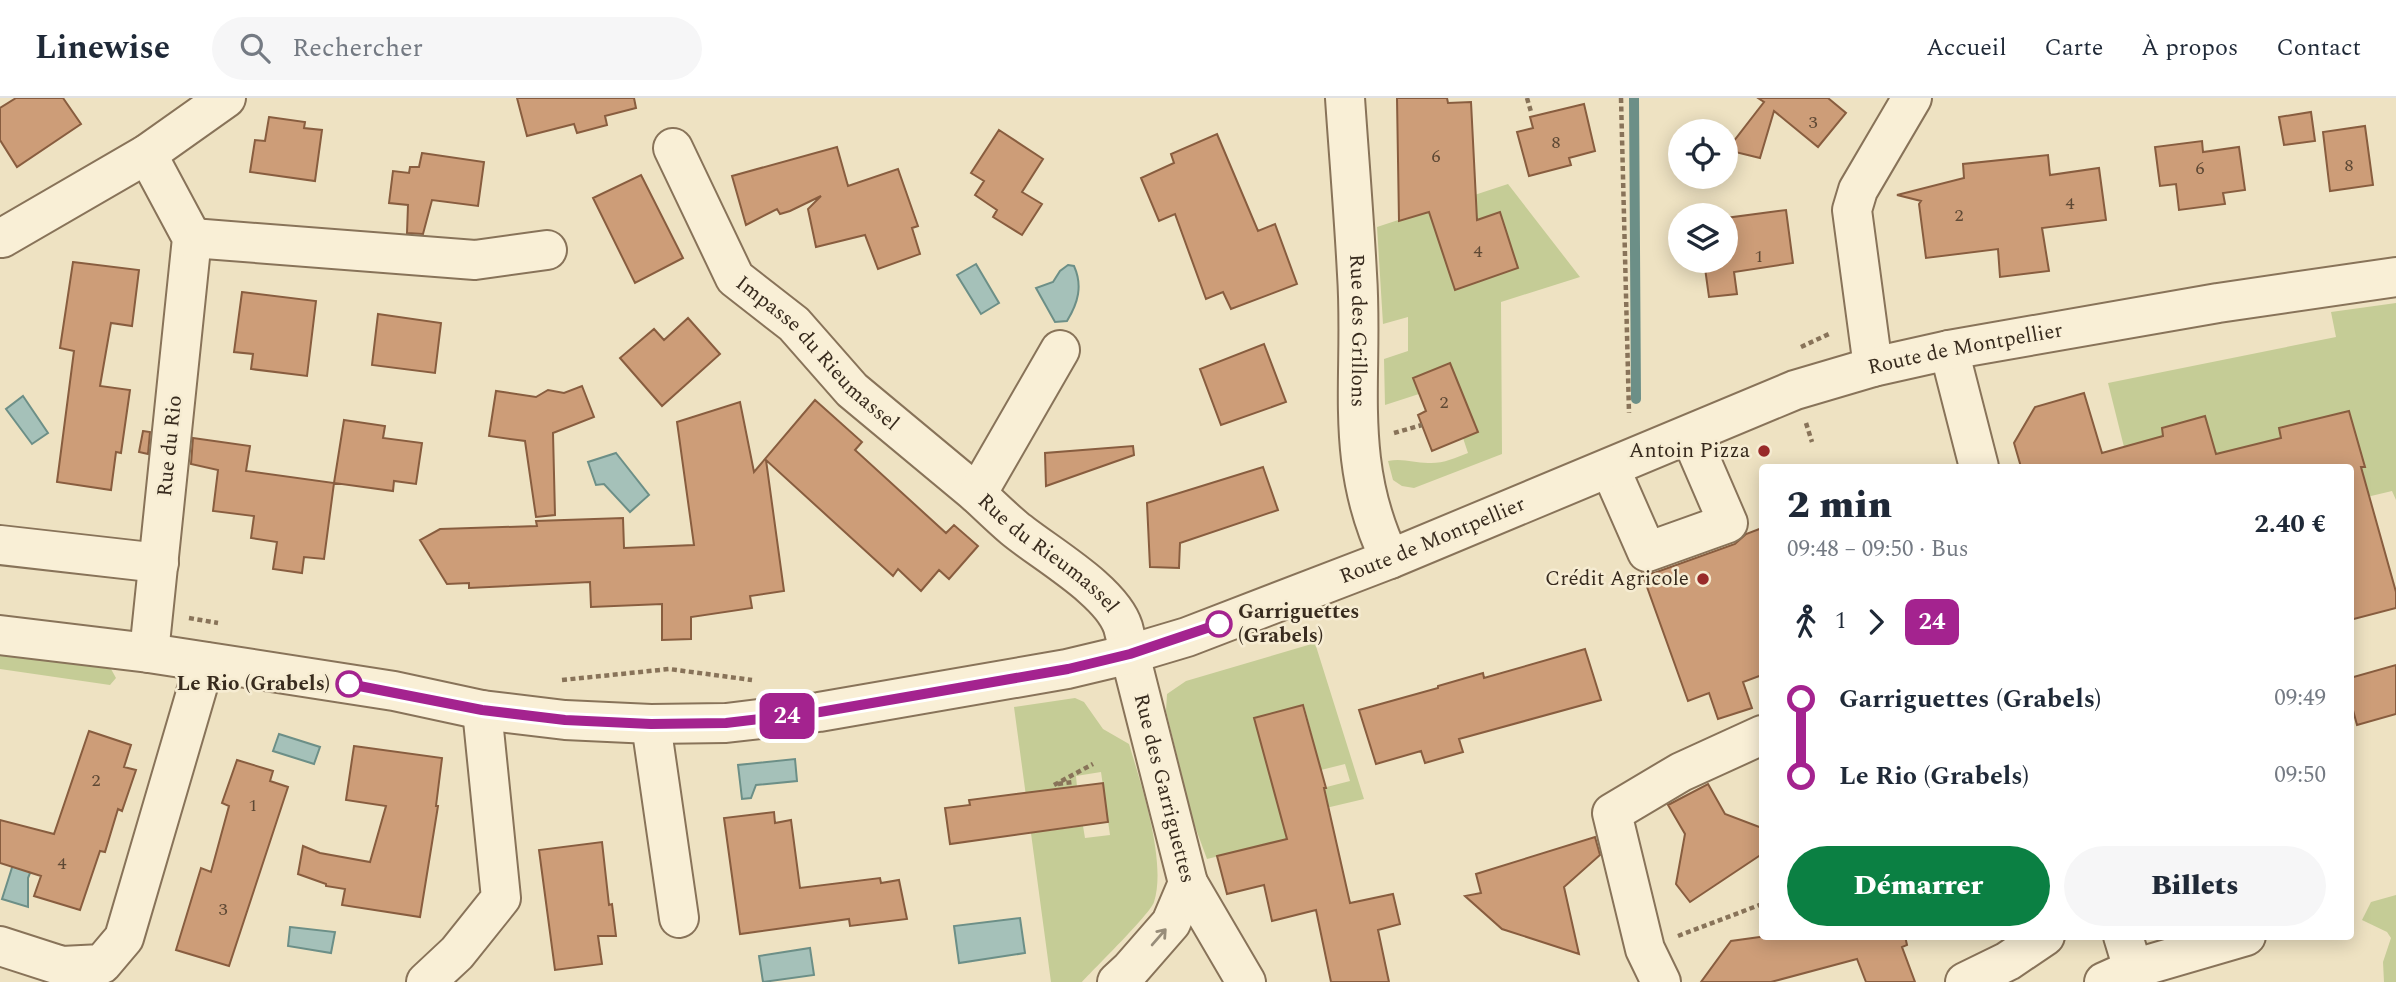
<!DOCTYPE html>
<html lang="fr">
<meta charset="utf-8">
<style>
body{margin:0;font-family:Spectral,serif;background:#f6f6f7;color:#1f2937;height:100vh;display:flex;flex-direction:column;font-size:26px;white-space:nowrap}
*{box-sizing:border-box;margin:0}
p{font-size:23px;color:#747a83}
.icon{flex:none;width:38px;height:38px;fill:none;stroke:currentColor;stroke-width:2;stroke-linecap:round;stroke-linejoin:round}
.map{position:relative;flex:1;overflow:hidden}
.sheet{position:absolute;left:1759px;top:366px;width:595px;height:476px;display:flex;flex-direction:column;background:#fff;border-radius:7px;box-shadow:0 4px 18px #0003}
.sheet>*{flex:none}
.badge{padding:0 14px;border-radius:10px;font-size:24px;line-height:46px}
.buttons{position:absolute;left:1668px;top:21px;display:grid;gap:14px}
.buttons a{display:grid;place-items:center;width:70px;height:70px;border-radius:50%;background:#fff;box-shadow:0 4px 18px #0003;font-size:35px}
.map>.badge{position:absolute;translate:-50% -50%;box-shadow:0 0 0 4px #fff}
.legs{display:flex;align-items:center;gap:10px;height:77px;padding:0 28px;font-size:23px}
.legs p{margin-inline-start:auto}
.head{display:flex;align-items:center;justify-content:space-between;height:119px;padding:0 28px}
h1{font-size:38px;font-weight:800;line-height:52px}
.primary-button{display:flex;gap:14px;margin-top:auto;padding:14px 28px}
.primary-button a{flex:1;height:80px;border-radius:42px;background:#0b8043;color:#fff;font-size:28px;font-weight:800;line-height:80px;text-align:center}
.primary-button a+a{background:#f6f6f7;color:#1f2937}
ul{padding:0 28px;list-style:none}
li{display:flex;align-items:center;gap:24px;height:77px;font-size:26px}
li i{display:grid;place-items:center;width:10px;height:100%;margin:0 9px;background:currentColor}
li i::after{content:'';width:18px;height:18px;margin:-9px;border:5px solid;border-radius:50%;background:#fff}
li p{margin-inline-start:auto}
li:first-child i{background:linear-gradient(#0000 50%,currentColor 0)}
li:last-child i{background:linear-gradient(currentColor 50%,#0000 0)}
header{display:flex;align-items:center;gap:42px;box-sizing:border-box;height:98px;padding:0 35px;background:#fff;border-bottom:2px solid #e0e1e3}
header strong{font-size:33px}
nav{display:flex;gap:38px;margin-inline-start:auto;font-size:24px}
.search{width:490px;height:63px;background:#f6f6f7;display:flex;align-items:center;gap:18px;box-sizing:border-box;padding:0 24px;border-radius:38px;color:#747a83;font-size:26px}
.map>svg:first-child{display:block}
.green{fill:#c5cc96;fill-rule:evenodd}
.water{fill:#a5c1b9;stroke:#6c8f87;stroke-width:2}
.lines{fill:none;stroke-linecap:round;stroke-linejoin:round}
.stream{stroke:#6c8f87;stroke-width:10}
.building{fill:#cd9d78;stroke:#885d3f;stroke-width:2}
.minor-casing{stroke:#887359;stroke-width:42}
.path{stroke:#887359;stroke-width:4.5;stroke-dasharray:5 3.5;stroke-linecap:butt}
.minor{stroke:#f9efd6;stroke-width:38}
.oneway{stroke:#988d7a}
.line-1-casing{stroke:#fff;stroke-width:16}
.line-1{stroke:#a4238f;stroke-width:10}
.poi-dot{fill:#982a29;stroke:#f6ecd2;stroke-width:2.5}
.stop-1-dot{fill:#fff;stroke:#a4238f;stroke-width:3.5}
.labels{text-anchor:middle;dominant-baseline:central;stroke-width:5;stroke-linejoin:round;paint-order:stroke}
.number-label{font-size:18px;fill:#5d4834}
.street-label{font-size:21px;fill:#382b1e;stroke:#f6ecd2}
.poi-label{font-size:21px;fill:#382b1e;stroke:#f6ecd2;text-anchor:end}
.stop-label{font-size:21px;font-weight:bold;fill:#382b1e;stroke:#f6ecd2;text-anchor:start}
</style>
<header>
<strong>Linewise</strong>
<div class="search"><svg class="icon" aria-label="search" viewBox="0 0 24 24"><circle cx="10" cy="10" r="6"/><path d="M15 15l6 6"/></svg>Rechercher</div>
<nav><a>Accueil</a><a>Carte</a><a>À propos</a><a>Contact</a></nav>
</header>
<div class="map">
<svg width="2396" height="884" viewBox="0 0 2396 884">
<rect width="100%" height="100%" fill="#eee2c2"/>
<path class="green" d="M1508,86L1580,179L1501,204L1502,356L1414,390L1402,388L1393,382L1388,363C1403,360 1414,365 1428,365C1442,366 1455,360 1468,355L1463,340L1478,334L1450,265L1414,280L1419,296L1385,307L1384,261L1408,253V219L1383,226L1377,129ZM1500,114L1518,170L1455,191L1447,132Z
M2396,205V402L2392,393L2350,403V369H2348L2363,365L2348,313L2279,330L2281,340L2264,344L2265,350L2238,358L2241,369H2129L2108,285L2336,239L2331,214Z
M1315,545L1364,701L1292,718L1297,739L1207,761L1193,723L1166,613L1167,596L1186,583ZM1304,607L1321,672L1345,666L1350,683L1276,702L1254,620Z
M0,556L111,571L116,580L110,587L0,571Z
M1075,600L1084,604L1103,631L1129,646C1141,686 1167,764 1154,804C1151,815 1093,872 1082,884H1051L1014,609ZM1101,674L1110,737L1085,740L1083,728L1047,733L1041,694L1077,689L1076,678Z
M2396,797V884H2384L2383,864L2391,840L2387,834L2362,822L2371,804Z"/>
<path class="water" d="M976,166L999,205L981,216L957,177Z
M1068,167L1074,168C1083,188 1078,205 1067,223L1055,224L1036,190L1053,184L1060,173Z
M23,298L48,335L32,346L6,311Z
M616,355L649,397L630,414L604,386L596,387L588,364Z
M279,636L320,649L314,666L273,653Z
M795,661L797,683L756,687L751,700L742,701L738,667Z
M16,757L35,763L28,780V809L2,801Z
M1020,820L1025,855L959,865L954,828Z
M290,829L335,834L331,855L288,848Z
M810,850L814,877L763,884L759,858Z"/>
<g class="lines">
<path class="stream" d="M1634,0L1636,301"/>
</g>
<path class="building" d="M16,0H63L81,26L17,69L0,42V10Z
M517,0H634L636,10L605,18L607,27L577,35L574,26L527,38Z
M1397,0H1447L1448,5L1471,4L1477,122L1500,114L1518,170L1455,192L1429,114L1399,123Z
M1758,0H1828L1846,15L1818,49L1774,13L1760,60L1727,52L1764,4Z
M1584,6L1595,53L1569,60L1571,67L1529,78L1517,34L1533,30L1530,19Z
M2311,14L2315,43L2284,47L2279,19Z
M269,19L305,24L304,30L322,32L315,83L250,74L255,42L265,43Z
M2365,28L2373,87L2330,93L2323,34Z
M999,32L1043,61L1022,94L1042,106L1022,137L993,119L997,112L975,97L984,83L971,75Z
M1217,36L1258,133L1275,126L1297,186L1231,211L1223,194L1206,201L1175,116L1159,123L1141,80L1174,65L1171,56Z
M2202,43L2203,54L2239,49L2245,92L2223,95L2225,106L2179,112L2176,86L2160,88L2155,49Z
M837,49L848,88L898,71L918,128L912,130L920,156L878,171L865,137L816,149L808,111L821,98L790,113L780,116L777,111L746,127L732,78Z
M422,55L484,64L478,108L432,102L423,136L407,135L408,107L389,105L393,73L409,75L410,69H419Z
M2048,57L2050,77L2099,70L2106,122L2042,130L2049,173L2000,179L1998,151L1926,160L1919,106L1921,103L1897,97L1964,80L1963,66Z
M641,77L683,160L635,185L593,100Z
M1786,112L1793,165L1734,174L1737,196L1709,199L1704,163H1726V120Z
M73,164L139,172L132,228L111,225L100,288L130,292L121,355L116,354L111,392L57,384L74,253L60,250Z
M242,194L316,203L307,278L251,271L253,256L234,254Z
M378,216L441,225L435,275L372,267Z
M688,220L720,256L662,308L620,260L654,231L664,242Z
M1264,246L1286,304L1221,327L1200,271Z
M1450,265L1478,334L1432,353L1418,317L1426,313L1413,280Z
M582,288L594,319L553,335L555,417L536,419L525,343L489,338L496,293L536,299L548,292L564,295Z
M2084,295L2102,355L2163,338L2162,330L2205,318L2216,356L2281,340L2279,330L2349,313L2365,369H2361L2396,494V510L2350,522V369H2021L2014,345L2035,309Z
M815,302L862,344L855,352L946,435L954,427L978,448L949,481L939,472L921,493L898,471L893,478L766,362L784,493L750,498L752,510L691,519V541L662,542V506L591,509L590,484L469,490V485L447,486L420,442L440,431L537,428L536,423L623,420L624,450L694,447L677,324L740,304L754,374Z
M344,322L385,328L383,340L422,345L416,386L394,383L393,393L334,385Z
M143,333L150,334L148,356L139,354Z
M193,340L250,348L246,373L334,385L324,461L304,459L302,475L273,471L277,444L251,440L254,418L213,413L218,372L191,366Z
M1133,348L1134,357L1046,388L1045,355Z
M1263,369L1278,412L1180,445L1179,470L1150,469L1147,405Z
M1762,430V577L1743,584L1752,610L1718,621L1709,595L1688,603L1642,475H1654L1735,446L1746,436Z
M1585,551L1601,602L1459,641L1463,654L1425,665L1421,653L1376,666L1359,612L1438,590V588L1483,575L1484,580Z
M2396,567V616L2357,627L2350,601V580Z
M1303,607L1326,690H1324L1350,805L1393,796L1400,826L1378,832L1389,884H1331L1316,812L1272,823L1264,787L1227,796L1217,758L1287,741L1254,620Z
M89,633L131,647L124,669L136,672L122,713L118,711L105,754L100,753L80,812L34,798L41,778L0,765V722L54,736Z
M354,648L442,660L436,708H438L420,819L342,807L345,791L326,788V786L298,776L303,748L320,755L370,764L386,708L346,702Z
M237,662L273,673L270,683L288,689L229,868L176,852L201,770L211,774L229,708L222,705Z
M1103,685L1108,724L950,746L945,710L970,707L969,702Z
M1708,686L1725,716L1762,730V756L1690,804L1676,786L1685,736L1668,707Z
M774,714L775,725L791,722L800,790L880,780L881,785L899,782L907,821L850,828L849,821L740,836L724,720Z
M1595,739L1600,757L1564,789L1579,856L1502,831L1465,798L1481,795L1476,776Z
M602,744L609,807L612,806L616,838H598L602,866L555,872L539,752Z
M1767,838H1905L1907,847L1902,849L1915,884H1866L1857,861L1771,884H1701L1731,843Z"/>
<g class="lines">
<defs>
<g id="minor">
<path id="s1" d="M1345,0C1349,59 1354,118 1357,176C1364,279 1342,362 1390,461"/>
<path id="s2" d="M673,50L735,180L794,226L852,292L977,396"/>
<path d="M147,56L192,140L149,555"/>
<path d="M2,140L147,56L226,0"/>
<path d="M192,140L475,162L547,152"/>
<path id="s3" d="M1060,252L977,396C989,407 1001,419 1014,430C1044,455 1111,492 1123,529L1188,785L1171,825L1130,872L1117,884"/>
<path d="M1949,252L1979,369"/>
<path d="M1873,269L1852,112L1858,92L1912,0"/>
<path d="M1610,370L1647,454L1728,425L1690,337"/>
<path d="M0,447L159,465"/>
<path id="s4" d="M0,537L149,555L394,593L482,612L565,622L651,626L726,625L819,614L1067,571L1130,556L1187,539L1390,461L1795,292L1873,269L1949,252L2218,205L2396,179"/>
<path d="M651,626L679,820"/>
<path d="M1188,785L1246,884"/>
<path d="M2123,838L2137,884"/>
<path d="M0,848L62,868L102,866L124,840L205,564"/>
<path d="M426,884L457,855L501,800L482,612"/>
<path d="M1661,884L1645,851L1612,715L1681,674L1762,637"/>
<path d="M1965,884L2008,863L2045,838"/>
<path d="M2104,884L2133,871L2246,838"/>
</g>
</defs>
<use href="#minor" class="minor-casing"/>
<path class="path" d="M1527,0L1531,14
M1621,0L1629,315
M1801,249L1831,235
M1806,325L1812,344
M1394,335L1422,327
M189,520L218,525
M562,582L669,571L752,582
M1058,686L1073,684
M1054,687L1093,666
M1678,838L1762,806"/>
<use href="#minor" class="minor"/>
</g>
<defs><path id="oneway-shaft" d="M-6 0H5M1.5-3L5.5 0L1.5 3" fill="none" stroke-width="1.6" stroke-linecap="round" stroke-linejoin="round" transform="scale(1.75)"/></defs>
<use class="oneway" href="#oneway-shaft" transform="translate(1159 839) rotate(-49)"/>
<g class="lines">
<defs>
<path id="line-1" d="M349,586L482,612L565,622L651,626L726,625L820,614L1068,571L1130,556L1219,526"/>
</defs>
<use href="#line-1" class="line-1-casing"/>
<use href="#line-1" class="line-1"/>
</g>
<g class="poi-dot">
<circle cx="1764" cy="353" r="7"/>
<circle cx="1703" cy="481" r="7"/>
</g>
<g class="stop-1-dot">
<circle cx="1219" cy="526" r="12"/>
<circle cx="349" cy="586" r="12"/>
</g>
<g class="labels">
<g class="number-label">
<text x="1813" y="24">3</text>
<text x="1556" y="44">8</text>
<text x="1436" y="58">6</text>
<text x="2349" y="67">8</text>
<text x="2200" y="70">6</text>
<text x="2070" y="105">4</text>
<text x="1959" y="117">2</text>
<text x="1478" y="153">4</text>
<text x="1759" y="158">1</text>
<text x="1444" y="304">2</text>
<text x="96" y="682">2</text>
<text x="253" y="707">1</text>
<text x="62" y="765">4</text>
<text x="223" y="811">3</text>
</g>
<g class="street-label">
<text stroke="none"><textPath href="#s1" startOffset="233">Rue des Grillons</textPath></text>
<text stroke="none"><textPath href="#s4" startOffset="2034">Route de Montpellier</textPath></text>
<text stroke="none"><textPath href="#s2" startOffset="256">Impasse du Rieumassel</textPath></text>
<text transform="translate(170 348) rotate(-84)">Rue du Rio</text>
<text stroke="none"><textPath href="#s4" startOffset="1466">Route de Montpellier</textPath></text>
<text stroke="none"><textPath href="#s3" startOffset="259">Rue du Rieumassel</textPath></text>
<text stroke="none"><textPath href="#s3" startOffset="532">Rue des Garriguettes</textPath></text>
</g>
<g class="poi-label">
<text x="1750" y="353">Antoin Pizza</text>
<text x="1689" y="481">Crédit Agricole</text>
</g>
<g class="stop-label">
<text x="1238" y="514">Garriguettes<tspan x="1238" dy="24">(Grabels)</tspan></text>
<text x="330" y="586" text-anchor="end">Le Rio (Grabels)</text>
</g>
</g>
</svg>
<div class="buttons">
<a><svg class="icon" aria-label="locate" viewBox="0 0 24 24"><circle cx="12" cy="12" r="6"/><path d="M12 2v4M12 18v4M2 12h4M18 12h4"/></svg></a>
<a><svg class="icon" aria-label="layers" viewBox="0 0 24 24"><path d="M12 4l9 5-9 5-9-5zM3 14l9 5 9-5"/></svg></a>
</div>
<b class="badge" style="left:787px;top:618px;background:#a4238f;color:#fff">24</b>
<section class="sheet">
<div class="head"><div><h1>2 min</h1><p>09:48 – 09:50 · Bus</p></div><b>2.40 €</b></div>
<div class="legs"><svg class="icon" aria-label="walk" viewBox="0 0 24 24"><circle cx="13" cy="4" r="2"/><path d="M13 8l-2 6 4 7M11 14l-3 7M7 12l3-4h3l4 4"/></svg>1<svg class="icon" aria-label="forward" viewBox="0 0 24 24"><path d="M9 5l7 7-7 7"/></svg><b class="badge" style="background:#a4238f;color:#fff">24</b></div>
<ul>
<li><i style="color:#a4238f"></i><b>Garriguettes (Grabels)</b><p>09:49</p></li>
<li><i style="color:#a4238f"></i><b>Le Rio (Grabels)</b><p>09:50</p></li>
</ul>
<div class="primary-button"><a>Démarrer</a><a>Billets</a></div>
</section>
</div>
